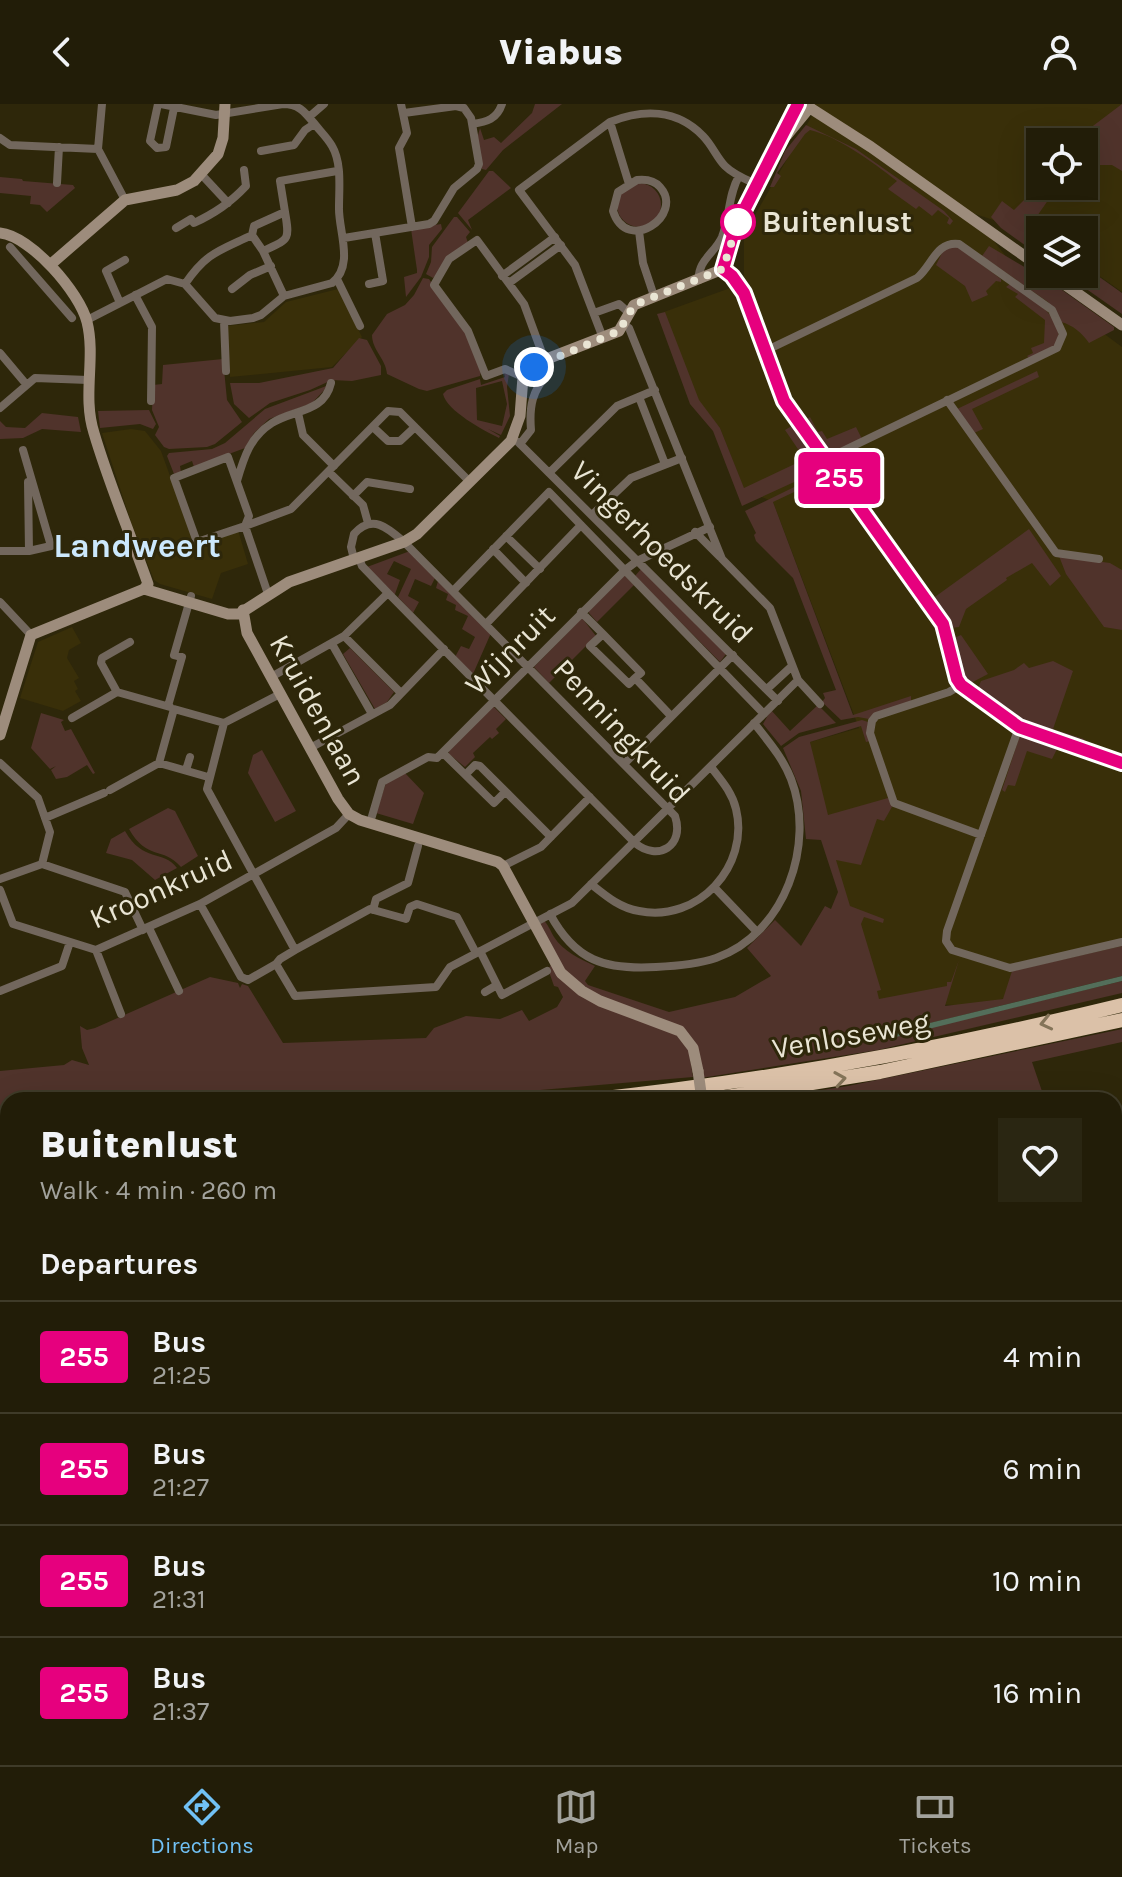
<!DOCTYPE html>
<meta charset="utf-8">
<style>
body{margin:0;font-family:Karla,sans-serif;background:#2a2612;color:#f1f3f6;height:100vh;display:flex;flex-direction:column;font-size:30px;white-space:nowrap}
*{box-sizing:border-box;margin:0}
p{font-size:26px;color:#a2a29c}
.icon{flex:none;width:44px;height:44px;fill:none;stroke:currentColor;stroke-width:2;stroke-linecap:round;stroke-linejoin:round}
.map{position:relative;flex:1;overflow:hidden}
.side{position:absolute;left:0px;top:988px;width:1122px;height:674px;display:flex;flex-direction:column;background:#221d08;border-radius:24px 24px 0 0;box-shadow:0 8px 32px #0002,0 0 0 2px #3f3b29}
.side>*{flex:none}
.badge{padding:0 16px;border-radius:6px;font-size:28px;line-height:52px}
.tools{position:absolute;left:1026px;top:24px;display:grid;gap:16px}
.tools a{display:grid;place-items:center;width:72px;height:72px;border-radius:0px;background:#221d08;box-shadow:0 8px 32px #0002,0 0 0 2px #3f3b29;font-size:40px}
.you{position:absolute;width:40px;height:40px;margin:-20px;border:6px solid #fff;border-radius:50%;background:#1a73e8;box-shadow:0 0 0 12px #1a73e833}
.map>.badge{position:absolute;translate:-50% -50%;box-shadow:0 0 0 4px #fff}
h2{padding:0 40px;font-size:30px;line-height:72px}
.round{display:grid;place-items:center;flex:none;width:84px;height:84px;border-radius:0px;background:#2a2612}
.head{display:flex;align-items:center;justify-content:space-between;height:136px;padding:0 40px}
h1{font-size:38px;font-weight:800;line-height:60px}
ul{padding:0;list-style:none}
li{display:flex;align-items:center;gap:24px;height:112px;padding:0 40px;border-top:2px solid #3f3b29}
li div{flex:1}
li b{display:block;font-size:30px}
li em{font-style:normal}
li .badge{min-width:88px;font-weight:700;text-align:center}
header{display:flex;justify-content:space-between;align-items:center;height:104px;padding:0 40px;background:#221d08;font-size:36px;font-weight:800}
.tabs{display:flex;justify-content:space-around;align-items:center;height:112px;border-top:2px solid #3f3b29;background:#221d08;font-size:22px;color:#a2a29c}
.tabs a{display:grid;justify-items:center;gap:4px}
.tabs .on{color:#71c1f5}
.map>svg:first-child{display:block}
.built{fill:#392f09;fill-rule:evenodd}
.green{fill:#50332b;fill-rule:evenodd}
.water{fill:#536e5a}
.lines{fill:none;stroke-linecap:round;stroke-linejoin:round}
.street{stroke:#72675d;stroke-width:8}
.secondary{stroke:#9d8c7c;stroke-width:11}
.highway{stroke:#dbc1a8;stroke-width:14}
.secondary-bridge{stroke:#9d8c7c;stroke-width:11}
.oneway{stroke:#847459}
.line-casing{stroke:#fff;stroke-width:18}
.line{stroke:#e6007e;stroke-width:12}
.walk{stroke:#e9e5d4;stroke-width:8;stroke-dasharray:0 14.4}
.stop-dot{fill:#fff;stroke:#e6007e;stroke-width:4}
.labels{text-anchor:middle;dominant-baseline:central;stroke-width:6;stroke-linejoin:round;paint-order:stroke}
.stop-label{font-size:30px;font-weight:bold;fill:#e9e5d4;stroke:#2e270a;text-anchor:start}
.street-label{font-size:30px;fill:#e9e5d4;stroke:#2e270a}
.quarter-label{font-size:34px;font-weight:bold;fill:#cce8fc;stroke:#2e270a}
</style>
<header><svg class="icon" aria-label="back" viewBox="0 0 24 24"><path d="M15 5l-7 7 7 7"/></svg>Viabus<svg class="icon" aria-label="person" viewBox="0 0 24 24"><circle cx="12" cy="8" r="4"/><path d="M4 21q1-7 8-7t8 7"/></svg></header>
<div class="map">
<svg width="1122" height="1661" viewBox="0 0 1122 1661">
<rect width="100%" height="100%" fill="#2e270a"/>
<path class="built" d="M795,0H1122V188L1084,161V126H1040V131L972,109L1015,164L1122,243V858L979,902L880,898L845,813L810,638L859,624L773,398L744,385L720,324L698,298L664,208L744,179V130L813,10ZM1040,38H1084V82H1040Z
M338,185L362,233L332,263L230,273L227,222L264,218L286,198Z
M131,325L145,327L161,347L195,441L238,426L248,460L221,469L212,495L160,480L154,476L131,418L102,329Z
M72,523L81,539L69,546L67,554L79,574L74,577L78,585L75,587L81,597L63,607L20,594L38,538Z"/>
<path class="green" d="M535,0H562L503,46L486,66L482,65L477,35L480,24L484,36L494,33L501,39L532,9Z
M1122,0V67L1112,61H1084V38L1073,37Z
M806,21L856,45L944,107L953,117L950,121L947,119L949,114L938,106L932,112L919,102L916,105L888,85L897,77C871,57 839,33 810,26L805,30L777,69L781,72L774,83H770L785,47Z
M489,67H493L511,84L468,116L472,126L458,109Z
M0,73L22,75L23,77L73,81L75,84L47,108L40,101L30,100L31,92L0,89Z
M617 101a22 22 0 1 1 44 0a22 22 0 1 1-44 0Z
M1040,80V82H1058L1035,115L1034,121L1040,131V152L1001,124L991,113L1002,97L1014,106Z
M454,113H457L470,128L466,133L468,139L433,174L426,170L431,158L432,143Z
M441,120L442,125L429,141V153L421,173L406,193L404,173L417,169V166L411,125Z
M957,142L1001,175V178L996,177L986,187L988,191L972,198L965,182L936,161L944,145Z
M989,142L1055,181L1114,223V226L1089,239C1082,229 1073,221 1061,218L1048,198L982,152Z
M1084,162L1122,189V210L1065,170H1084Z
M423,174L429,175L464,226L481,267L480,272L427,287L419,285L387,270C386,255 372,246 372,231L387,210L405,201L414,191Z
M1010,180C1030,194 1064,211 1058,240L1029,254L1027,252L1033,249L1031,244L1044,239L1045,216L1015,193L1018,190L1006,183Z
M665,208L699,296L720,324L744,384L801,357L802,351L785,326L795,320L827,363L742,402L713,327L690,300L657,210Z
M359,234L367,236L381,262V271L352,277L332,276L310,286L270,299L249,314L234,300L230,279H259L333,264Z
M223,255L227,296L242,318L215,340L207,343L169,345L164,343L155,331L159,323L152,306L153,281L162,280L163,261Z
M1037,267L1039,273L972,305L983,325L974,329L957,305Z
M504,268L509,270L507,283L510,312L501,331L488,325L500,332L499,334C483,326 447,307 443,290L447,286L480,275L481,281L505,273ZM502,277L507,300L502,322L477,316L476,284Z
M329,281L312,299L269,315L254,329L245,344L194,363L192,357L180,362L181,368L174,370L167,352L169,349L212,345L225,339L265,305Z
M149,306L156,320L153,325L140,320L100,324L98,307Z
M42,309L78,313L81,328L42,325L23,334L0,335V317L6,323L25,324Z
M810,313L818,328L822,327L827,335L856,323L862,335L839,346L825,345L804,320L805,316Z
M829,366L846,389L843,391L828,372L773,398L853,611L911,592V597L869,615L858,613L841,616L822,598L825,594L823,589L836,586L793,474L756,437L754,431L756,429L745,407Z
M1029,425L1061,472L1050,482L1032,459L1006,474L1007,476L966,505L959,523L951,524L932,495Z
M410,447L435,474L431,482L415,475L408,492L419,498L413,509L398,493L411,465L394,457L387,470L400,476L395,490H391L367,463Z
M1059,452L1110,459L1122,466V526L1104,523L1066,470Z
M641,465L726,550L720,558L635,472Z
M624,471L634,481L597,518L589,509V506Z
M438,477L491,529L473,570L455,553L461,542L469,545L475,533L462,525L468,512L455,506L456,501L446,496L448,490L436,484Z
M582,514L596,532L549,579L534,563Z
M961,531L988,570L969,580L962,576L952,540L954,534Z
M350,544L394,588L387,598L375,605L343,550Z
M1053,557L1073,567L1053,625L1084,635L1086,641L1024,619L977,587L981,577L1014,566L1024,559L1029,564Z
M818,601L836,619L799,629L781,642L763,620L771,606L790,627Z
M493,602L506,615L496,625L499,629L492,635L490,633L473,649L475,653L465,663L449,650V646Z
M41,609L64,616L61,618L65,627L71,625L95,669L93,670L87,661L67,673L56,675L51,666L56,662L50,665L31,644Z
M862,616L868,618L867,626L870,637L866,638L861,622L810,638L828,711L888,694L893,701L884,717L877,715L861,761L836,756L850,802L884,815L883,819L864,813L861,820L881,886L877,887L879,895L947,882V878H951L959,856L945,902L1003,895L1012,867L1122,842V872L898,927L896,932L1122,877V889L878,946L701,974L692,936L597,891L562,866L538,822L543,816C548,820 550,826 554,833C563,847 580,855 595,862L585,877L588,881L669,908L735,893L771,872L747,844L775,816L801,842L825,802L831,805L838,788L821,736L806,735L801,687L783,644L799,633Z
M1028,631L1088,651L1085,654L1057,645L1052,655L1027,647L1015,682L1008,681L1005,688L1002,686L1019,634Z
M262,646L296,707L275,718L248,669L253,651Z
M405,669L424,689L413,720L376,709L386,679Z
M168,704L175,707L198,752L181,763C163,742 147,757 129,725Z
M125,727C143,759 163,745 177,764L155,776L132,756L106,749L111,735Z
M551,861L569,881L672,927L688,941L693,973L422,996H8V1008L0,1007V967L64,961L72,956L89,961L82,944L80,922L87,926L95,924L210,873L238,879L240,884L242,880L248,882L283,939L426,934L434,924L466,912L500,915L522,906L529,917L557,903L563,893L558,883L554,882L548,865Z
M1122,925V938L1032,958L1045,996H756L848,982Z
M1122,1021V1319L1120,1317L1114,1320V1022Z
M1122,1439V1661H1050L1048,1654H1114V1442Z"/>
<path class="water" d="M1122,872V877L896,933L897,927Z"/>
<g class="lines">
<path class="street" d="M102,0L98,45L125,96
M158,0L150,37L157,44L166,43L174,4
M401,0L407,29L399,44L412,123
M309,13L324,0
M610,18L629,80
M472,20C487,18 497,15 502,0
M0,34L10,41L98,45
M261,47L294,41L305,26L314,20
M201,70L228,99
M637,76C646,75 654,76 660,83C685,111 627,151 613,107L618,88Z
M57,79L59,43
M176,124L191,115L194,119C215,109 230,99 246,82L244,66
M639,127L643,159L654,192
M344,134L429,120L434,117L454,84L477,65L479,60L471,14L464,4L456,2L404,9
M10,143L72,214
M263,147C289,135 290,137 285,108
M723,165L732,172L744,189L784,297L943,520L957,575L961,581L1019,623L1122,659
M502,172L555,133
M337,175L360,222
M699,176C697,157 715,149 722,133C730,113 728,91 739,72
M509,179L561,141
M185,180C207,148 219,147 252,131
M369,180L383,177L375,129
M232,185L250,171L271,162
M135,191L152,223L151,297
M284,192L263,147L252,131L254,122L285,108L280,77L337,67
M120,199L106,167L125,156
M594,209L619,200L628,208
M87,216L167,175L185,180L215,214L230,217L253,214L261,211L284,192L332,179C355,161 338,126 339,103C339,84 342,59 332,42C327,33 319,26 313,18C304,7 298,0 283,0L216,11L161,0
M224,217L226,267
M623,220L629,224L722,455L770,504L798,576L820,600
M603,234L575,161L519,86L610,18C643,5 677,5 703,32C712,41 717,54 725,62C734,71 747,76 758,81
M765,247L917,174C932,162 936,137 959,140L1052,206L1063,230L1057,244L826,355
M0,249L26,280
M639,293L665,360
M947,296L1056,449L1099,455
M0,304L35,274L88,276
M298,309L303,331L334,362
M373,323L388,337H400L415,323
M518,338L778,597
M520,340L531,326C529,302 532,287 549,268L524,200L477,136L449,155L434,181L468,227L486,272L505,265L523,273
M228,353L249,412L245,422L197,438L174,374Z
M329,368L363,401L368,419
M549,369L617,302L655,286
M237,377C244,353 250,333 272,319C294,305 324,309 331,279
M28,378L29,447
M353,392L367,378L410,385
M592,411L631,374L682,354
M695,428L720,453
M506,432L540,465
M493,445L526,479
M0,447H29L51,442L23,346
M354,455L351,443L354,430C372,410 387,423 404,438L675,712C685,742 658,758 635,739L388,489L362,462L359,454
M453,487L549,388L764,610
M268,490L245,422L291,405L388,307L400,308L469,377
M0,498L31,531
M581,508L603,530L590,542L629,580L635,574L671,612
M486,520L581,421
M603,530L641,569L635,574
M344,532L401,589
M332,540L372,610
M271,573L344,532L388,489
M961,581L949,588L876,612L872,617L870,629L894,699L981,731
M767,585L792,562
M117,588L101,559L102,554L130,538
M168,602L182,553L174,551L191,492
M72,614L117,588L170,603
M224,619L280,590
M1019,623L947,827L946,837L952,846L1010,864L1122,838
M310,644L390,601L444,545
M443,649L494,699L505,688
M0,659L38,694L50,728L42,760L125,788L143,826
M624,660L733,551
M186,666L190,653
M466,670L475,661L480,662L551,733
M208,673L159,659L174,605L224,619L207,685L295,846L280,855L276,860L295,892L436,883L450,863L572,799L798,576
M110,686L159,659
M45,714L104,689
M370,719L382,678L428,653L437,654L625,466L637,457L710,423
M503,762L541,743L590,693
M0,775L42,760
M591,780C606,792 620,804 639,807C698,819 750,762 736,705C732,688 721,676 711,663
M715,784L757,828
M0,786L13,820L96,846L200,800L336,724L349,710
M200,800L241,873L248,876L276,860
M373,806L376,795L408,779L418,742
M550,810C575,857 605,866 656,863C676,862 698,860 716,854C785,830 816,740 791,675C783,654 768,637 754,619
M149,824L179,887
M96,846L121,910
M295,846L370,805L406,815L410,803L417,800L457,813L476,849
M480,847L502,891L547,867
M0,887L62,862L70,838
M485,888L497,881"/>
<path class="secondary" d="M804,0L871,43L1040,163
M787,31L810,3
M0,129C31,132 80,189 87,218C96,254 82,292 94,329C109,380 130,429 148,480
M50,161L125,96L177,86L194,77L218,50L223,34L225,0
M1050,170L1122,221
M539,258L619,227L634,201L723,165L735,124L798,0
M144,485L228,510H239L289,478L404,438L417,430L511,337L520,312L523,273L543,257
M243,506L247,529L338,695L349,710L360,716L498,758L503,762L561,869L582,887L600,897L680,927L693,944L698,967
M0,631L31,531L144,485L148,480
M1114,1022L1122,1021
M0,1143L8,1142
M817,1661V1654"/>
<path class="highway" d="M587,996C768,977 946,944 1122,901
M708,996L880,968L1122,916
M0,1021H8
M0,1034H8"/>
<path class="secondary-bridge" d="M698,967L702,996"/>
</g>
<defs><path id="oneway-chevron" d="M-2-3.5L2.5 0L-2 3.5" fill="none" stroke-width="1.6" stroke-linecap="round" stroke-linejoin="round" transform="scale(2)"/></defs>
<g class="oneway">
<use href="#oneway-chevron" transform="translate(1046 919) rotate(167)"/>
<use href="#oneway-chevron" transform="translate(840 975) rotate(-9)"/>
</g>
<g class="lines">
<defs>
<path id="line" d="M798,0L735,124L723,165L732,172L744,189L784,297L943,520L957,575L961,581L1019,623L1122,659"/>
</defs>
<use href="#line" class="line-casing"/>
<use href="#line" class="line"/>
<path class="walk" d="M534,263L619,227L634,201L723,165L738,118"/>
</g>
<circle class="stop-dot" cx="738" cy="118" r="16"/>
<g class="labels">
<g class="stop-label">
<text x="762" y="118">Buitenlust</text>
</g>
<g class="street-label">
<text transform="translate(662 448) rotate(45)">Vingerhoedskruid</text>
<text transform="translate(510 546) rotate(-45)">Wijnruit</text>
<text transform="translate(318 606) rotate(61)">Kruidenlaan</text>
<text transform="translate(622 627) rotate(47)">Penningkruid</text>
<text transform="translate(161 785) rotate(-24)">Kroonkruid</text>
<text transform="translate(851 931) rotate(-10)">Venloseweg</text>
</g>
<g class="quarter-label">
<text x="137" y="442">Landweert</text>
</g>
</g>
</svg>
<div class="tools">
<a><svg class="icon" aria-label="locate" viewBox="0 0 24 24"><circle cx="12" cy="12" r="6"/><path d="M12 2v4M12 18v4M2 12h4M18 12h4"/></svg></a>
<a><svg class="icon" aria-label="layers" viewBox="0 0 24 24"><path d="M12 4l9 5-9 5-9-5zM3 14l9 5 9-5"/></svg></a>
</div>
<div class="you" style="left:534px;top:263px"></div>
<b class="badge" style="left:839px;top:374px;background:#e6007e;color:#fff">255</b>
<section class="side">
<div class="head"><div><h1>Buitenlust</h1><p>Walk · 4 min · 260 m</p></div><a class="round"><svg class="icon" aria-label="heart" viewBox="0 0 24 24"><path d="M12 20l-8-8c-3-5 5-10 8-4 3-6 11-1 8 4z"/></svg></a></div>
<h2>Departures</h2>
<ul>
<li><span class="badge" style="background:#e6007e;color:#fff">255</span><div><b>Bus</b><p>21:25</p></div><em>4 min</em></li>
<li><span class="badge" style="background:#e6007e;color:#fff">255</span><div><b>Bus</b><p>21:27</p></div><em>6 min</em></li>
<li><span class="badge" style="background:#e6007e;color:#fff">255</span><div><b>Bus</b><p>21:31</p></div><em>10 min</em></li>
<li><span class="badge" style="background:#e6007e;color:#fff">255</span><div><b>Bus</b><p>21:37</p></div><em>16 min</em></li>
</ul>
</section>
</div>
<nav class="tabs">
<a class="on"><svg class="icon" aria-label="directions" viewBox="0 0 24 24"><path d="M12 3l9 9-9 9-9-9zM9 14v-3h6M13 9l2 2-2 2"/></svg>Directions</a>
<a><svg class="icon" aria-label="map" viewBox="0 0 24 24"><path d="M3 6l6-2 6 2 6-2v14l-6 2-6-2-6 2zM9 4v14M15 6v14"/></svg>Map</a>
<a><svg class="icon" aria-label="tickets" viewBox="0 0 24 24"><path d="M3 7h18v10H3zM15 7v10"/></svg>Tickets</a>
</nav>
